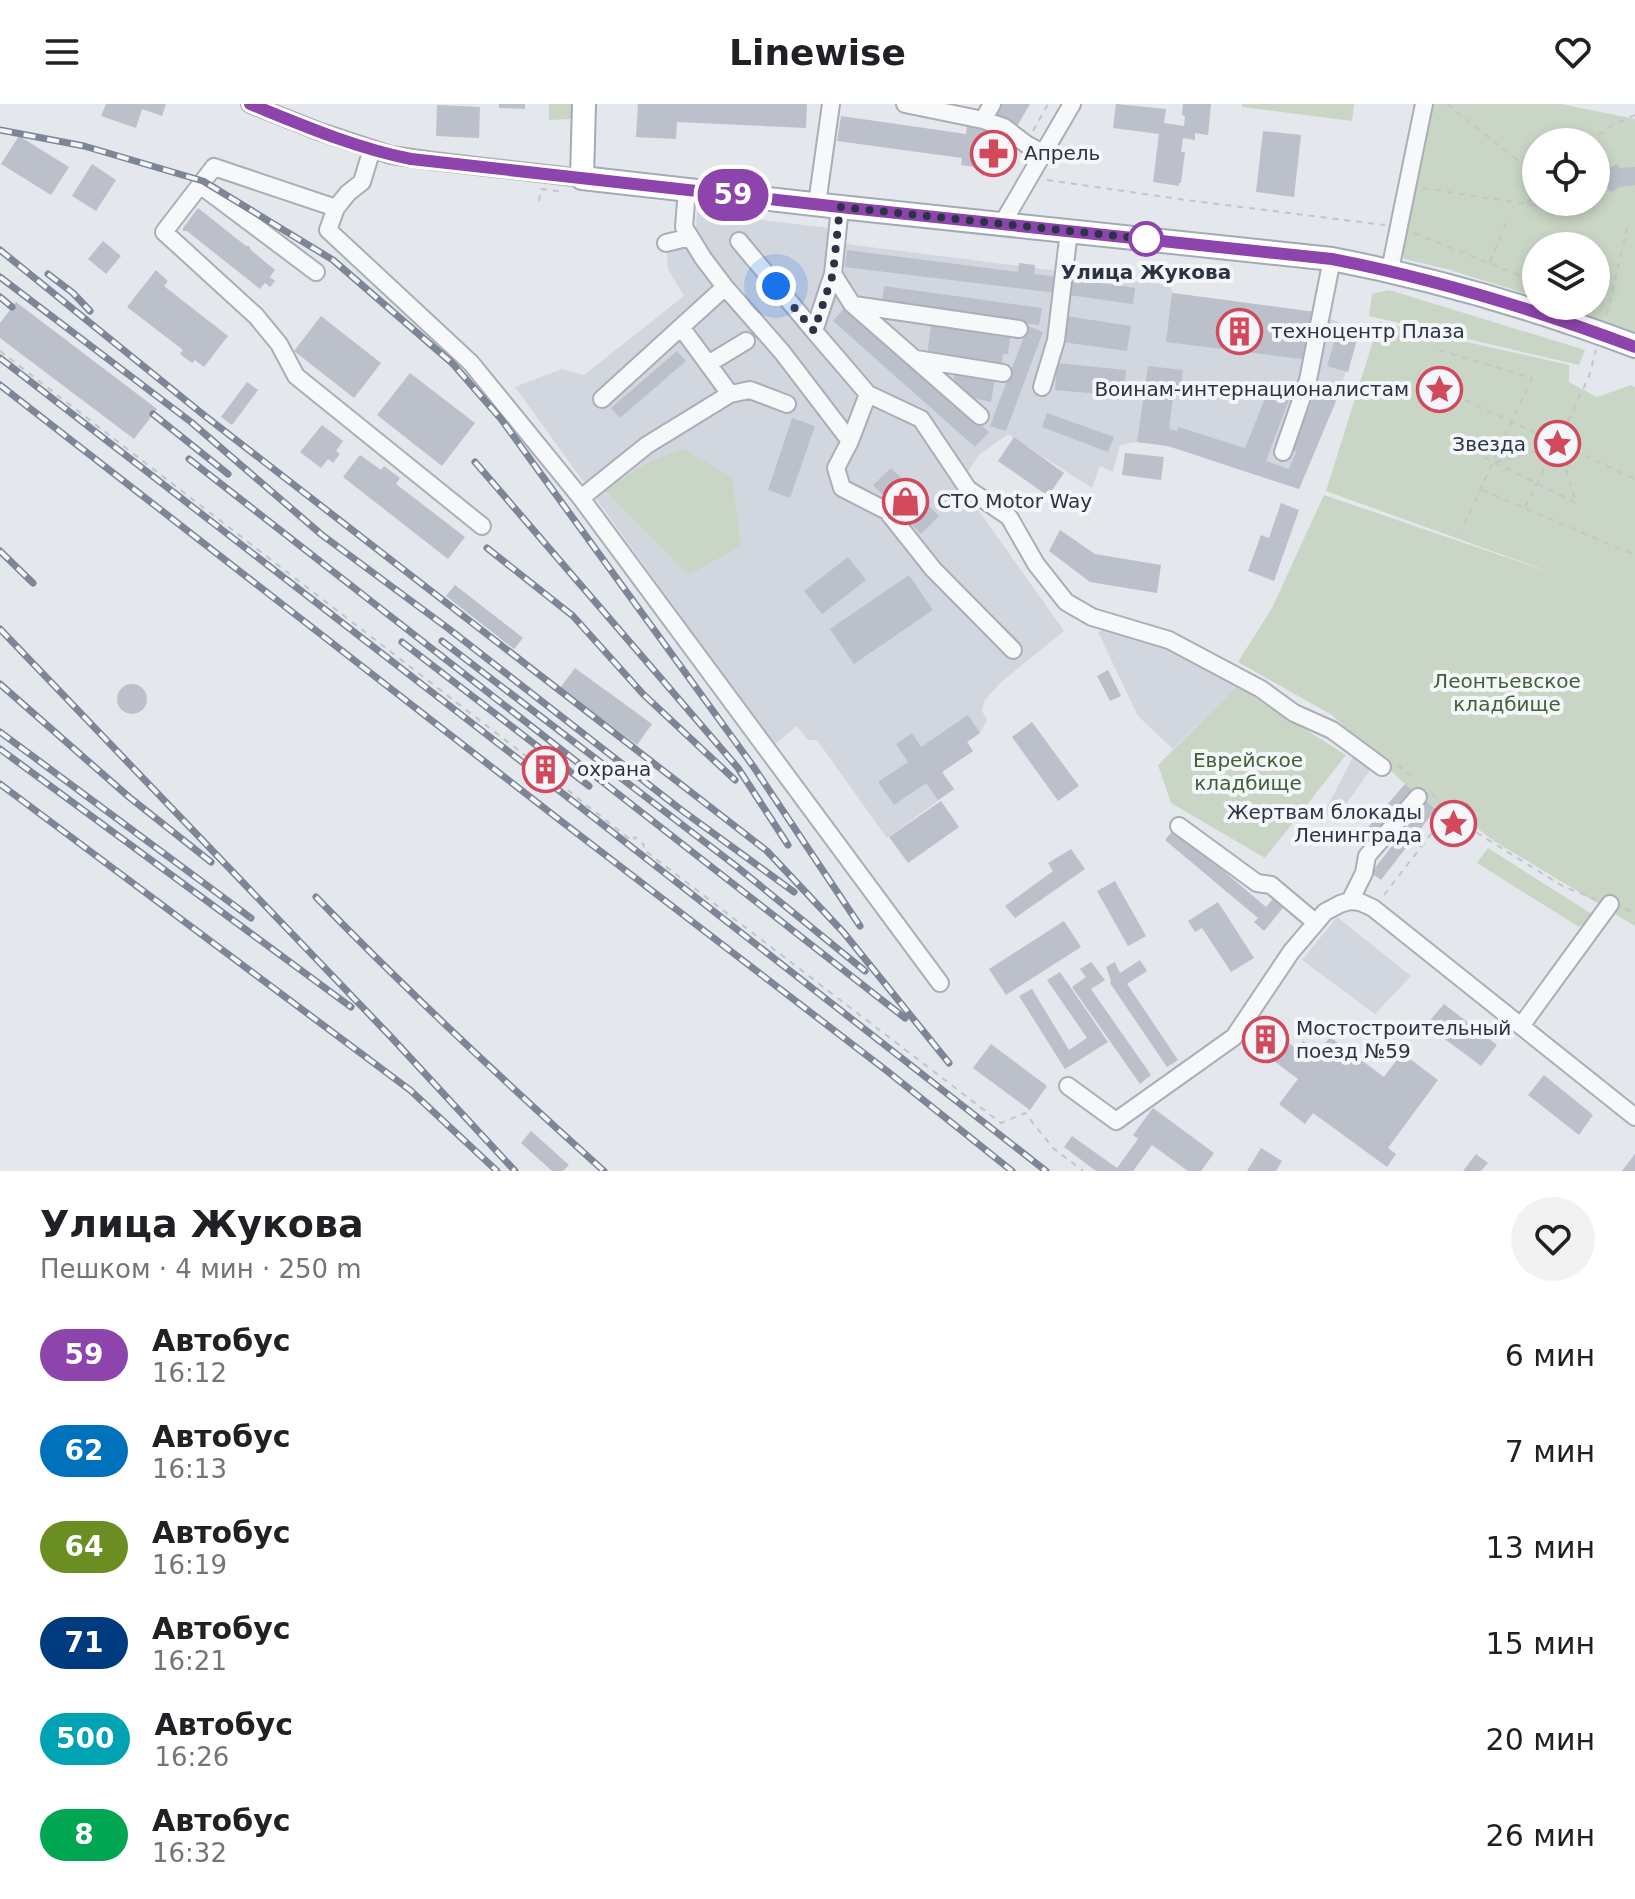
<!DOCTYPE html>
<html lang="ru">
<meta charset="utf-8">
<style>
body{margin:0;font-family:"DejaVu Sans",sans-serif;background:#f2f2f2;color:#202124;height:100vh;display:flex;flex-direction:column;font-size:30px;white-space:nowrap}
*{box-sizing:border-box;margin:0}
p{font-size:26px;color:#757577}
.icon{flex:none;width:44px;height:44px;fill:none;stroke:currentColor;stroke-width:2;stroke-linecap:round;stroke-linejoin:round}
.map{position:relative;height:1067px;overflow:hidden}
.panel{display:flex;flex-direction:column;background:#fff;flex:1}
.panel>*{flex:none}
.badge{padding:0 16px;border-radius:26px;font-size:28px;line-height:52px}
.buttons{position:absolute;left:1522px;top:24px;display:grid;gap:16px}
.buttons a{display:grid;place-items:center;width:88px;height:88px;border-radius:50%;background:#fff;box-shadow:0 4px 12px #0003;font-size:40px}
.you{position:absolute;width:40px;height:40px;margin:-20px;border:6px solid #fff;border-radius:50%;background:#1a73e8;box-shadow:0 0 0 12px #1a73e833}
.map>.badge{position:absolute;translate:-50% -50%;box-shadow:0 0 0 4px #fff}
.round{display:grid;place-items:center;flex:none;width:84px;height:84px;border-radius:42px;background:#f2f2f2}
.head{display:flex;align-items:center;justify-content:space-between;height:136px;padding:0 40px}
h1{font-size:38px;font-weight:700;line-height:60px}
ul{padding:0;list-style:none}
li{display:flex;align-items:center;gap:24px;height:96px;padding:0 40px}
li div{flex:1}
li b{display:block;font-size:30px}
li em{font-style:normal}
li .badge{min-width:88px;font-weight:700;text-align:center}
header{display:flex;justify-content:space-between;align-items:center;height:104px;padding:0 40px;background:#fff;font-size:36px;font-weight:700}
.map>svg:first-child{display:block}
.built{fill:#d2d6de}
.green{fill:#c9d6c5;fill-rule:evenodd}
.building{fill:#bbc0ca}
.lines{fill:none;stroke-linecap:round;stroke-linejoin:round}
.minor-casing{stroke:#a9aeb7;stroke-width:20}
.major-casing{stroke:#a3abb8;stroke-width:26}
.path{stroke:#c2c5cb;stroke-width:2;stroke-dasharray:6 6;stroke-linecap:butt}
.minor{stroke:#f7f8fa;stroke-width:16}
.major{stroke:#fff;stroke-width:22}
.rail-casing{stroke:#7d8696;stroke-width:7}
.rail{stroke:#f4f6f9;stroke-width:4;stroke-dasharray:12;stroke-linecap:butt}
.line-casing{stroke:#fff;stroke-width:18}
.line{stroke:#8e44ad;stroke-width:12}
.walk{stroke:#2b3445;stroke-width:8;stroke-dasharray:0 14.4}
.stop-dot{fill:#fff;stroke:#8e44ad;stroke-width:4}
.labels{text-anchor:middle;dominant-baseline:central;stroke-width:8;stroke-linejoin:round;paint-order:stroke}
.poi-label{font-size:20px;fill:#2b3445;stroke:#f4f6f9;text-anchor:start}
.stop-label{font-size:20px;font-weight:bold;fill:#2b3445;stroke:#f4f6f9}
.park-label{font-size:20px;fill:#3f6138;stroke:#f4f6f9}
</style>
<header><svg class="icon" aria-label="menu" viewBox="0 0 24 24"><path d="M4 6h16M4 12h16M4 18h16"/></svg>Linewise<svg class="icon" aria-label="heart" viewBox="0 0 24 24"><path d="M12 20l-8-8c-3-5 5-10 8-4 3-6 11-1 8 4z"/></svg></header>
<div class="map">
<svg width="1635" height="1067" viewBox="0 0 1635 1067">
<rect width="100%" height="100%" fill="#e4e7ec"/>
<path class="built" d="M697,108L829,124L824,173L802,224L856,292L874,281L824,225L842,175L846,140L1169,181L1173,189L1315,208L1340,219L1360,225L1336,297L1299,385L1168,342L1137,338L1120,341L1113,368L1100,362L1092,384L1008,330L979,351L960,380L1064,527L1000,579L984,597L982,607L987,616L980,629L967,638L973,647L942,668L954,685L887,734L817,636H808L797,622L774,641L515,283L562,265L584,271L684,192L668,165L667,150L696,128Z
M1110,524L1164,542L1237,582L1173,645L1138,612L1098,528Z
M1354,651L1371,665L1335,716L1324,709Z
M1337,813L1411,872L1375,910L1302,856Z"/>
<path class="green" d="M549,0H573L572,15L549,16Z
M1242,0H1354L1352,17L1242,3Z
M1429,0H1561L1635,15V228L1564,202H1596V142H1536V193L1447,165L1404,155L1401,145ZM1536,38H1596V98H1536Z
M1389,186L1585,246L1579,261L1369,212L1372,190Z
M1379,218L1569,261V278L1597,293L1631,281L1635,283V822L1494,737L1446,701L1440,707L1405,680L1332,611L1238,558L1272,504L1324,391L1561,472L1326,387Z
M683,345L732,373L741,442L688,471L604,386L651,357Z
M1237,582L1346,651L1265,754L1171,699L1158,661Z
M1488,744L1595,812L1579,823L1477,759Z"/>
<path class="building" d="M106,0H166L162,12L142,5L136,24L101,12Z
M499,0H525V5L499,4Z
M638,0H807L806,24L677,18L676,35L636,33Z
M1001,0H1030L1016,24L994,11Z
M1116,0L1166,5L1164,19L1184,22L1185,12L1182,11L1183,0H1211L1208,31L1195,29V36L1183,34L1181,48H1185L1181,79H1179V82L1153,78L1159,30L1113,24Z
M437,1L480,3L479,34L436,32Z
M841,12L966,30L967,21L1001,26L996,66L961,61L962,54L837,37Z
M1263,27L1301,31L1294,93L1256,88Z
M19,32L69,63L51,91L1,60Z
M92,60L116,76L96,107L72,92Z
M1617,60L1620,64L1635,63V81L1620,83L1611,88L1599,74L1604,71L1602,68Z
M198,104L246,142H249L251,146L275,166L270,173L275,177L270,183L265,179L260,185L187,127H183V124Z
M103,137L121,152L106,170L88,155Z
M847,146L1018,168L1019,159L1035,161L1034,170L1059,173L1057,189L845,163Z
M156,166L168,177L164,182L228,232L204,263L195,256L192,259L180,250L183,246L127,203Z
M1070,175L1135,184L1133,200L1068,191Z
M884,182L1042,204L1039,221L882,199Z
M1172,189L1315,208L1309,256L1166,238Z
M16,198L157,305L134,335L0,234V219Z
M846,202L989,328L975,343L833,217Z
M321,212L381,259L354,294L294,247Z
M1066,212L1131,222L1127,247L1062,238Z
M1340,219L1360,225L1348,268L1327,262Z
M931,222L1010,234L1008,250H1003L1001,264L927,252Z
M1028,222L1043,228L1006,327L990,322Z
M677,247L686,257L620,314L611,304Z
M1057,259L1126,266L1124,292L1055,286Z
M1148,262L1183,266L1181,282L1174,286L1169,325L1177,327L1178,323L1245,344L1272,277L1293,285L1266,357L1289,365L1296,348L1291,345L1316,288L1336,297L1299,385L1168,342L1137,338Z
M955,267L995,274L991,298L965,292L966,286L952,283Z
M410,269L475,319L442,362L377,311Z
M247,278L258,286L232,321L221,313Z
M1047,309L1114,333L1108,348L1042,323Z
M792,314L815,322L790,394L768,386Z
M322,321L343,337L336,347L340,350L333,359L328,355L321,364L300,348Z
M1014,333L1064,369L1048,392L998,357Z
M1125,349L1164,353L1161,376L1122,371Z
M360,351L381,366L384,362L400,374L396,380L465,433L448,455L343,373Z
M891,364L939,412L921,430L873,381Z
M1281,399L1299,406L1274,477L1248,467L1261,431L1269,434Z
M1060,426L1095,450L1161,461L1157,489L1090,478L1049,447Z
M848,453L866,476L822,510L804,487Z
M909,471L933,506L854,560L830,525Z
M455,481L523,534L514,545L446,492Z
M575,564L652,620L637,641L560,584Z
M1108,566L1121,592L1110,597L1097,572Z
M117 595a15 15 0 1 1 30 0a15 15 0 1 1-30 0Z
M968,611L980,629L967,638L973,647L942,668L954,685L938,696L926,679L894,701L878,678L908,658L896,640L912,629L921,643Z
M1032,618L1079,682L1058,697L1012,633Z
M1405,680L1416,689L1373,739L1362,730Z
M941,697L959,723L908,759L889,733Z
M1427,697L1436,705L1381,776L1371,769Z
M1174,725L1266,803L1276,791L1286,800L1264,827L1254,818L1258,814L1165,736Z
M1071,745L1085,765L1015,814L1005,802L1053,767L1048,759Z
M1115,777L1146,832L1128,842L1097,787Z
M1218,798L1254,854L1231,868L1202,824L1195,828L1188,817Z
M1064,817L1081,843L1006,891L989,865Z
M1140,856L1147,867L1127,880L1178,956L1167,963L1110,879L1111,877L1106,863L1115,858L1120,869Z
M1091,858L1105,876L1091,885L1151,971L1140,980L1072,883L1086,873L1080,865Z
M1060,868L1108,938L1065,965L1019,892L1032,885L1069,946L1087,934L1047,876Z
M1444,900L1497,941L1481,962L1426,921Z
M1257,916L1297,945L1303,937L1318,948L1330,933L1384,973L1402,949L1438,976L1388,1044L1396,1050L1387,1063L1313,1009L1305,1020L1279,1000L1298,975L1243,934Z
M991,940L1047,982L1030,1006L973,964Z
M1544,971L1593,1011L1579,1031L1528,991Z
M1153,1004L1214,1049L1201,1067H1188L1152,1041L1133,1067H1096L1064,1043L1072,1032L1117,1064L1138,1035L1133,1031Z
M531,1027L569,1061L563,1067H552L521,1039Z
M1261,1044L1282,1057L1276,1067H1247Z
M1476,1050L1488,1059L1481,1067H1463Z
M1635,1050V1067H1622Z"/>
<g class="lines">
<defs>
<path id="minor" d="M250,0L318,27L391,51L434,57L582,74
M905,0L983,16
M992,0L983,16L1004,23L1026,40L1043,49
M372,45L362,78L348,89L336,104L328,126L471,259L581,394L940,879
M200,81L316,168
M687,85L684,123L703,154L725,183L782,248L850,337
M817,100L831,0
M840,103L833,170L814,227L868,290L850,337L836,364L842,384L887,407L933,465L1013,546
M336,104L214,63L164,128L256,212L279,240L296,272L482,422
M1002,120L1072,0
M739,137L814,227
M666,139L690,133
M1390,166L1424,0
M833,170L852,200L980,312
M854,201L1019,225
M916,255L1003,269
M708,260L746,237
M1042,283L1056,236L1069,127
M730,290L750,286L787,300
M868,290L921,315L968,385L1009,413L1036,460L1066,498L1092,513L1169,536L1261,585L1294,609L1332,626L1382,663
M602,295L725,183
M1283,348L1308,276L1332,155
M581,394L647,341L730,290L681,223
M1179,722L1257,779L1271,781L1315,818
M1350,797L1364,769L1367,752L1418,693
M1521,922L1610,800
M1068,982L1116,1017L1234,933L1291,848L1325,808L1340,800L1350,797L1360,798L1373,804L1635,1013"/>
<path id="major" d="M584,0L582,74L840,103L1332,155C1435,175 1537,205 1635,242"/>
</defs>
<use href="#minor" class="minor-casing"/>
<use href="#major" class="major-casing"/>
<path class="path" d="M1447,0L1536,71
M1033,27L1048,0
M1589,38L1613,21L1635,11
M1047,76L1193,97L1385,121
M1423,84L1564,106
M539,97L541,85L565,88
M1527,100L1536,88
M1414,129L1536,178
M1490,158L1506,119
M1595,202L1598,203
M1607,211L1628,120
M1439,246L1532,274L1461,427
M0,247L530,655L532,662L548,675L555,676L632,737L635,733L644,741L643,745L1001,1019L1025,1009L1053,1044L1083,1067
M1426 284a15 15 0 1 1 30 0a15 15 0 1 1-30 0Z
M1454,291L1635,375
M1558,339L1589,272L1596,246
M1484,353L1576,399L1564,359
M1496,358L1538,347
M1482,386L1635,451
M1525,403L1548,357
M1398,661L1417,677
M1432,689L1448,708L1482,732L1564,783L1596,795
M1384,791L1448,708
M1625,805L1635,809"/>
<use href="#minor" class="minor"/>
<use href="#major" class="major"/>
<defs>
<path id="rail" d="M0,26L84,42L203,77L333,156L452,259L501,315L753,662L860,822
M0,146L205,312L767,747L844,829L949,959
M48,170L73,189L90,207
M0,173L191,318L322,431L449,525L680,705L794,788
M0,193L12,203
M0,254L579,702L1046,1067
M0,281L561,717L887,967L1012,1067
M153,310L228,370
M189,355L905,914
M475,358L738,664L788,741
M487,444L573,512L643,590L735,676
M0,447L33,479
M0,525L392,934L515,1067
M442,537L736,762L865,867
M402,538L589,682
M0,580L129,693L211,758
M0,628L251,814
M0,645L351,903
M0,680L410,986L497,1067
M316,793C408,888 505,978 604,1067"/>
</defs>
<use href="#rail" class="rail-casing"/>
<use href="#rail" class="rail"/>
</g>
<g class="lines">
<defs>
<path id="line" d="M250,0C302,21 355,44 411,55L840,103L1332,155C1436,175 1537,206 1635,243"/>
</defs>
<use href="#line" class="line-casing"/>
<use href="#line" class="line"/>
<path class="walk" d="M776,182L814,227L833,170L840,103L1146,135"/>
</g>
<defs>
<symbol id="pharmacy-ring" viewBox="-11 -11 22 22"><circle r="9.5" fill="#f4f6f9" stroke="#d1495b" stroke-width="1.5"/><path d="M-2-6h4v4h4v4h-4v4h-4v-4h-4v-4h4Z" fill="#d1495b"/></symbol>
<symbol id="building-ring" viewBox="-11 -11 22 22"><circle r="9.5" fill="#f4f6f9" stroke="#d1495b" stroke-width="1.5"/><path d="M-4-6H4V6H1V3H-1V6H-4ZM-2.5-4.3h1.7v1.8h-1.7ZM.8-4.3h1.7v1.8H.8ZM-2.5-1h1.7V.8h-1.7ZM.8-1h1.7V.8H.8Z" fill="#d1495b"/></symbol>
<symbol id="sight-ring" viewBox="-11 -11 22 22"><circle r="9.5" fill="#f4f6f9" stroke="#d1495b" stroke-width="1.5"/><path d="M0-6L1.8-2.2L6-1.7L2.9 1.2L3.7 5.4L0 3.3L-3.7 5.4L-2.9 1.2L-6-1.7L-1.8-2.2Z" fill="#d1495b"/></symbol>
<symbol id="shop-ring" viewBox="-11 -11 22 22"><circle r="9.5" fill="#f4f6f9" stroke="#d1495b" stroke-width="1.5"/><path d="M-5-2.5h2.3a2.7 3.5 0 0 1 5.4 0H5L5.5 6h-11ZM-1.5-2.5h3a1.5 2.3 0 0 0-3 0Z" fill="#d1495b"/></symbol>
</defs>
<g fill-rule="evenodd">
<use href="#pharmacy-ring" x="968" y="24" width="51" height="51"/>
<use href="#building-ring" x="1214" y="202" width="51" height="51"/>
<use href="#sight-ring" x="1414" y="260" width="51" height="51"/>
<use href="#sight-ring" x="1532" y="314" width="51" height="51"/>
<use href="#shop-ring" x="880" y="372" width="51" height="51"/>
<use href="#building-ring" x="520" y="640" width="51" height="51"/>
<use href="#sight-ring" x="1428" y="694" width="51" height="51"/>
<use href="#building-ring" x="1240" y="910" width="51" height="51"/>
</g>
<circle class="stop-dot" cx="1146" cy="135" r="16"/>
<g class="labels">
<g class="poi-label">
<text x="1024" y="49">Апрель</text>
<text x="1271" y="227">техноцентр Плаза</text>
<text x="1409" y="285" text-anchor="end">Воинам-интернационалистам</text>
<text x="1526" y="340" text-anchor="end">Звезда</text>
<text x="937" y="397">СТО Motor Way</text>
<text x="577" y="665">охрана</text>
<text x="1422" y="708" text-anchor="end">Жертвам блокады<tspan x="1422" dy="23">Ленинграда</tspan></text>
<text x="1296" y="924">Мостостроительный<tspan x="1296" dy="23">поезд №59</tspan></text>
</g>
<g class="stop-label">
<text x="1146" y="168">Улица Жукова</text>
</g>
<g class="park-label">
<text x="1507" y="577">Леонтьевское<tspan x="1507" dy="23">кладбище</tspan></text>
<text x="1248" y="656">Еврейское<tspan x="1248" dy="23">кладбище</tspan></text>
</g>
</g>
</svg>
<div class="buttons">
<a><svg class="icon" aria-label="locate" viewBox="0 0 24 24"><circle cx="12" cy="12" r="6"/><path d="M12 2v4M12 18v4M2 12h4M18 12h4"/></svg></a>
<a><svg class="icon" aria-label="layers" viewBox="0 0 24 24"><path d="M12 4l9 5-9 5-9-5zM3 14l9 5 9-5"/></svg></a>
</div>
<div class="you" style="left:776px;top:182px"></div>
<b class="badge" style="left:733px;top:91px;background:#8e44ad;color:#fff">59</b>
</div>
<section class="panel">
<div class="head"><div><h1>Улица Жукова</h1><p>Пешком · 4 мин · 250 m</p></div><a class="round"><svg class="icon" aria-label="heart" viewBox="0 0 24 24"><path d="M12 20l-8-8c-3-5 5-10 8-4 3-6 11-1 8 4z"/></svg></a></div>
<ul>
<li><span class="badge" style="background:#8e44ad;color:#fff">59</span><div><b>Автобус</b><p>16:12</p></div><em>6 мин</em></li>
<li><span class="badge" style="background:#0072bc;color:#fff">62</span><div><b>Автобус</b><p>16:13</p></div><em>7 мин</em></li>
<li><span class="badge" style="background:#6b8e23;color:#fff">64</span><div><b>Автобус</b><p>16:19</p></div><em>13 мин</em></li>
<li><span class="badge" style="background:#003b80;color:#fff">71</span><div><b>Автобус</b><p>16:21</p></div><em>15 мин</em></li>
<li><span class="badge" style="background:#00a3b4;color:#fff">500</span><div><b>Автобус</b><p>16:26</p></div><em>20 мин</em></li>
<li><span class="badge" style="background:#00a651;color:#fff">8</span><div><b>Автобус</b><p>16:32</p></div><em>26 мин</em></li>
</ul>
</section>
